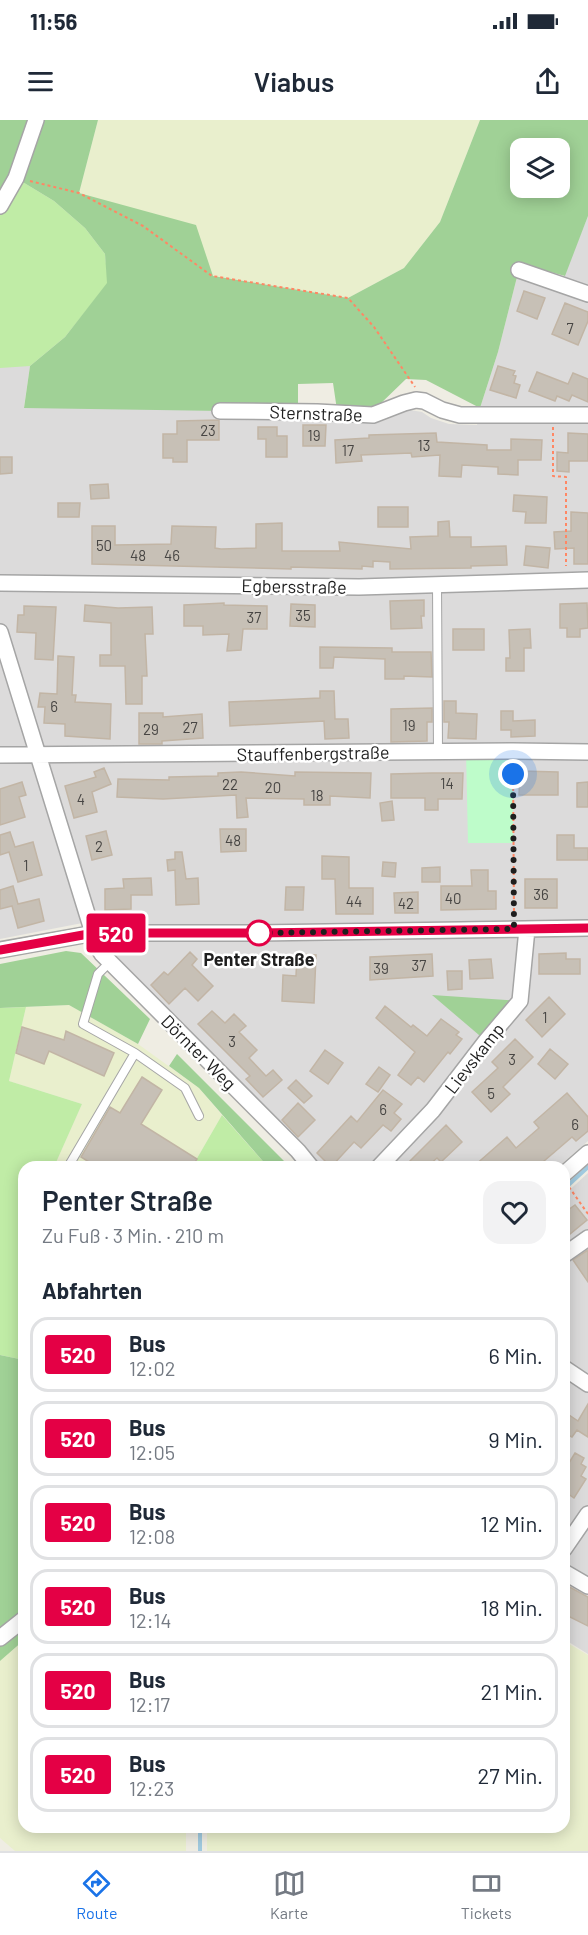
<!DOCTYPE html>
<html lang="de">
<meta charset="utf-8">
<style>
body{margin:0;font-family:Barlow,sans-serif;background:#f2f2f3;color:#1f2937;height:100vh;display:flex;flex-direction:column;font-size:22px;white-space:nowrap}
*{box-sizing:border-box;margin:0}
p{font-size:20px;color:#747a83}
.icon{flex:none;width:33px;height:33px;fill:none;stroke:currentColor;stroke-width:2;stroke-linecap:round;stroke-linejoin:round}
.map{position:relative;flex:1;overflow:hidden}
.drawer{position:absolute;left:18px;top:1041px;width:552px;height:672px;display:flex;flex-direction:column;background:#fff;border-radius:18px;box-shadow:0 3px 15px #0003}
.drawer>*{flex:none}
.badge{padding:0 12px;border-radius:4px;font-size:21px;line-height:39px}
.tools{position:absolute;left:510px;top:18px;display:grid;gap:12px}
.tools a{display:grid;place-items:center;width:60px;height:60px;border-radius:12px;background:#fff;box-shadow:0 3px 15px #0003;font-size:30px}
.you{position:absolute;width:30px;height:30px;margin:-15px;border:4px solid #fff;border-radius:50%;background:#1a73e8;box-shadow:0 0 0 9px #1a73e833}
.map>.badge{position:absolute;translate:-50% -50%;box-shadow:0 0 0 3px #fff}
h2{padding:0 24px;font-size:22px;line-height:54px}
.round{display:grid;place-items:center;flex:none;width:63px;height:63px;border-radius:18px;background:#f2f2f3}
.summary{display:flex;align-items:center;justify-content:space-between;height:102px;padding:0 24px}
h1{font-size:28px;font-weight:600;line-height:45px}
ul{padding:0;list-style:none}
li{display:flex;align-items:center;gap:18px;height:75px;margin:0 12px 9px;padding:0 12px;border:3px solid #e0e1e3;border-radius:18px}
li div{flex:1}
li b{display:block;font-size:22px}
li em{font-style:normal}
li .badge{min-width:66px;font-weight:700;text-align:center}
.status{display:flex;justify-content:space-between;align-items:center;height:42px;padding:0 30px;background:#fff;direction:ltr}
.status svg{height:16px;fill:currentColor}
header{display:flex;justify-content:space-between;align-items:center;height:78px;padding:0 24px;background:#fff;font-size:27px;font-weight:600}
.dock{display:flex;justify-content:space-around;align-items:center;height:84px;border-top:2px solid #e0e1e3;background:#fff;font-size:16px;color:#747a83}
.dock a{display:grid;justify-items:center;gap:3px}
.dock .active{color:#1a73e8}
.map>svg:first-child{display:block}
.residential{fill:#dcdbdb}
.farmland{fill:#e9efcd}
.grass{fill:#c0eca6}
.forest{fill:#a0d196;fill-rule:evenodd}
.park{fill:#befcca}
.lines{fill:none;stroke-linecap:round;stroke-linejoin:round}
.stream{stroke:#a1cadf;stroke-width:4}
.building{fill:#c7c0b6;stroke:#c2b5a5;stroke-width:1.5}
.service-casing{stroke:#a5a5a5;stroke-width:10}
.minor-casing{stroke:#a5a5a5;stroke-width:18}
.path{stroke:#ff8764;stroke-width:2;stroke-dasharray:3 3;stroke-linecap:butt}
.service{stroke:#fff;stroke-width:8}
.minor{stroke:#fff;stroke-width:15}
.line-casing{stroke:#fff;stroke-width:14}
.line{stroke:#e40045;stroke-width:9}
.walk{stroke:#1e1e1e;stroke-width:6;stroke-dasharray:0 10.8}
.stop-dot{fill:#fff;stroke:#e40045;stroke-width:3}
.labels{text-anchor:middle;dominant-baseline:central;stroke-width:5;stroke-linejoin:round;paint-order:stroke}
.number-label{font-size:15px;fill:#484644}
.street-label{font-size:18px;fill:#1e1e1e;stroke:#fff}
.stop-label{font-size:18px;font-weight:bold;fill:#1e1e1e;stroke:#fff}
</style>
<div class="status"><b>11:56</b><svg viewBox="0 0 49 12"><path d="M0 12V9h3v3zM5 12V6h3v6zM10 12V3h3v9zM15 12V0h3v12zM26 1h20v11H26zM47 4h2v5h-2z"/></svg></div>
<header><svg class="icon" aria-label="menu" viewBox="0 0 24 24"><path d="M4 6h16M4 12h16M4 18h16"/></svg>Viabus<svg class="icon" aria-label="share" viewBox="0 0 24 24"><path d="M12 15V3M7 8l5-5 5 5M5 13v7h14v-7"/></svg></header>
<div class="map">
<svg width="588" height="1731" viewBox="0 0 588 1731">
<rect width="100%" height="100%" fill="#efede3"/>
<path class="residential" d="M588,96V1021L558,1047H320L266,987L147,872L115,837L103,799L0,819V246H30L24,287L214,290L290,298L380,302L410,290L422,292L431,298L449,304L477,305L480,288L498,232L517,157L559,168Z
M588,1053V1534L564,1519V1075Z"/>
<path class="farmland" d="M98,0H480L440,102L404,148L348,178L212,156L79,73Z
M69,885L138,924L199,968L222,995L192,1047H54L82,984L9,961L26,887Z
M24,1520V1707H186V1731H15L0,1718V1541Z
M564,1521L588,1535V1731H207V1707H564Z"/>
<path class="grass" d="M16,58L54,81L85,108L105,134L108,163L65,217L30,246L0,248V86Z
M26,887L9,961L82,984L54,1047H24V1240L0,1235V888Z
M222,995L268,1047H192Z"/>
<path class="forest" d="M0,0H98L79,73L196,105L213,156L348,178L404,148L440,102L480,0H588V96L565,156L518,143L514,150L517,157L498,232L480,288L426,260L406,259L376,288L337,290L333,263L298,264V292L24,288L30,246L65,217L107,163L105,134L85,108L54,81L16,58L0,86ZM520,28H560V68H520Z
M66,831L81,833L150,899L138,924L69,885L0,888V844Z
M432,875L520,881L486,921Z
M177,934L290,1047H268L199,968L169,946Z
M0,1235L24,1240V1520L0,1541Z"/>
<path class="park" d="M466,631H513V723H468Z"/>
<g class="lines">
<path class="stream" d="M564,1069L588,1047
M200,1707V1731"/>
</g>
<path class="building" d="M524,171L545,178L537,199L517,191Z
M565,183L588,192V201L578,225L552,214Z
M498,246L515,251L513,255L516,256L514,263L520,265L516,278L490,270Z
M537,252L568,264L573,253L588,259V282L572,275L569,281L557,276L555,281L529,271Z
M219,300V320H187V342H173V338H163V314H177V301Z
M303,305H326L325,326H303Z
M258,307H277V316H287V337H266V319H258Z
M436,313L437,322L487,325V330H511V319L542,320L541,340H518V355L498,354V347L462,345L461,357L439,356L440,335L412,337L411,333L361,335L362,341L336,343L335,320L369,318V315Z
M568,313L588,314V341H569V352L557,351V332L568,333Z
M0,337H12V353L0,354Z
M108,364L109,378L91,379L90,365Z
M514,375L547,377L546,403H525L526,392L513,391Z
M58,383H80L79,397H58Z
M378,387H408V407H378Z
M571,392L588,393V444H574V428L555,429L554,412L571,411Z
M449,401L450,417H471V427L506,426L507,445L471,446V448L390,449V442L373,441V447L362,446V449L291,447V449L92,444V406H115V425L171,424L172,406L216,407L215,428L221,429L256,428V404L282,403V431H340L339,422L411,429L410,417L438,416V402Z
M526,426L550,428L548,448L524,445Z
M424,480V496H421L422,508L391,509L390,481Z
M224,483V485L267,486V509H243L241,530L227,531L229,514L203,515V506H184V485Z
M587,483L588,508L580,509V517H567V508H560V484Z
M291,484L315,485V507L290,506Z
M85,485L118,488L152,487L153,514H145L147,556H142V584H126L125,546H100V535H111V503L84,501Z
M24,486L56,487L53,540L35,539L36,513L17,512L18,495H24Z
M453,509H484V530H453Z
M530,509L531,528H524V551H506V538H510L509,510Z
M320,527L392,528V532H431L432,557L404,556V559H385V539L334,537L333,548H320Z
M58,536L74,537L72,575H76L75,582L111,584L110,619L65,616V604L44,603L45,587H38L40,573L57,574Z
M320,571H334L335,599H348L349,618L325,619L324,601L230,606L229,582L320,578Z
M444,581H456V593L477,594L476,619L448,618L449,602H444Z
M432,588V602H427V621L391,622V589Z
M501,591H513V601L535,600V616L511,617V610H501Z
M139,593H163V597L202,594L203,618L162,621V624H139Z
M104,648L111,664L92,672L97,692L74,698L65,666L96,657L94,652Z
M520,651L558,652V675H519Z
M241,652L295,656V652L371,653L370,678L330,676V685H304V679L246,678L248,697L237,698L236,675L163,679L117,677L118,659L169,660V657L218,656V653Z
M432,653H463L462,679H438V690H425V678H391V654Z
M22,662L26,675L19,677L25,697L0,705V669Z
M588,662V687H577V663Z
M392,681L394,700L382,701L380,683Z
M220,709H246V731L221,732Z
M106,711L112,735L92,740L86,716Z
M10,712L15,727L33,722L42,755L18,762L9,732L0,735V715Z
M557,715H574V728H588V740H557Z
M175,732H182L186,759L198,758L199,784L176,785L175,750L168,751L167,740L175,739Z
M322,736L349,737V768H373V794H336L335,759H322Z
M383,742L396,743L395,757L382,756Z
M440,747V762H422V748Z
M471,750H488V771H496V789L441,790V766H472Z
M151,758L152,775H131V789L105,790V769L124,768L123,759Z
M525,759H557V788H525Z
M13,766L18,784L39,779L44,801L18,808L12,786L0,789V770Z
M286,767H304L303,790H285Z
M418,772V793H395L394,773Z
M190,832L197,839L192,845L213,866L198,881L185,868L169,884L151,865L164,852L168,855Z
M566,833V839H580V854H539V834Z
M297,834L316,835L314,883L282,881L283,855L296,856Z
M432,834L433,856L370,860V837Z
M491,839L493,858L470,859L469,840Z
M447,851H462V869L448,870Z
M549,877L565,894L542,917L526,900Z
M385,886L411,907L413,905L427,916L441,899L459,912L456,915L462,919L450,934L448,932L424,962L418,957L411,965L398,955L415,932L376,898Z
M212,891L225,903L234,894L246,906L239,912L257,930L249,938L266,956L273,950L282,960L263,977L246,959L250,956L198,904Z
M22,907L64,920L66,911L114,933L104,956L49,931L44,944L16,933Z
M515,919L533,937L503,967L510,974L491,992L472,972L498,948L492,942Z
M550,929L568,944L555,959L538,944Z
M325,930L343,943L328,964L310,951Z
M379,947L390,955L378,972L366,964Z
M142,957L162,970L141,1004L197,1039L192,1047H97L81,1037L110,987L120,993Z
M296,960L312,976L304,983L288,968Z
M383,970L402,984L394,993L401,999L391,1011L383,1005L361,1028L354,1022L331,1047L317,1033L351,996L357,1002Z
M567,973L588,997V1011L576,1021L572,1017L537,1047H473L507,1017L516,1028L539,1008L534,1002Z
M298,983L315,1000L298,1017L282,1000Z
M446,1005L462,1022L441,1042L437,1038L427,1047H404Z
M575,1085L587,1100L564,1119V1093Z
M588,1130V1162L573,1140Z
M588,1284V1317L577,1310L572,1317L564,1313L565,1300L569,1295L578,1301Z
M575,1333L584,1338L581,1344L586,1347L581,1356L586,1359L574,1378L564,1371V1351Z
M564,1464L588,1477V1506L564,1494Z"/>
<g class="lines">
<defs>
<path id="service" d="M437,464L438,632
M135,933L185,968L199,996
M68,1047L135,933L83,904L98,854L110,842"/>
<path id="minor" d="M0,86L16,58L36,0
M519,150L588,174
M220,291L317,292L373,295L404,283L416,280L424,281L442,290L460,295H588
M0,463L359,467L588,460
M0,512L97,826L102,834L298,1031L311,1047
M0,635L513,631L588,632
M0,830L95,813H259L588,808
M379,1047L433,990L486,921L520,881L527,809
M564,1054L588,1033
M564,1135L588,1118
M564,1248L588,1264
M564,1429L588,1394
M564,1452L588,1466
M0,1518L24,1499"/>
</defs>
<use href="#service" class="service-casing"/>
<use href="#minor" class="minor-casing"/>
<path class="path" d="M30,61L79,73L143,106L212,156L348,178L374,207L415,267
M553,307V356L566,357V446
M513,644L514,794
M569,1067L588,1094"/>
<use href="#service" class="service"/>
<use href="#minor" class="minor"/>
</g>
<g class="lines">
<defs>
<path id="line" d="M0,830L94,813H259L588,808"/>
</defs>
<use href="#line" class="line-casing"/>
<use href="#line" class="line"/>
<path class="walk" d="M259,813L514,809L513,654"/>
</g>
<circle class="stop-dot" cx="259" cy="813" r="12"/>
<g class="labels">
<g class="number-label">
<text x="570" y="208">7</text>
<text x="208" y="310">23</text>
<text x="314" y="315">19</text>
<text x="424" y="325">13</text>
<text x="348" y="330">17</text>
<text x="104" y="425">50</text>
<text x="138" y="435">48</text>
<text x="172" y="435">46</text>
<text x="303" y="495">35</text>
<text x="254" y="497">37</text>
<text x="54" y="586">6</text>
<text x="409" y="605">19</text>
<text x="190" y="607">27</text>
<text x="151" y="609">29</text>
<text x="447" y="663">14</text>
<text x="230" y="664">22</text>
<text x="273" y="667">20</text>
<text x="317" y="675">18</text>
<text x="81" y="679">4</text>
<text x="233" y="720">48</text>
<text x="99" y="726">2</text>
<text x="26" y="745">1</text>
<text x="541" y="774">36</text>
<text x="453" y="778">40</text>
<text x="354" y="781">44</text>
<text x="406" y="783">42</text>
<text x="419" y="845">37</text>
<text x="381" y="848">39</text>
<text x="545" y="897">1</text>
<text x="232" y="921">3</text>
<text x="512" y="939">3</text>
<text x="491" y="973">5</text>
<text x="383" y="989">6</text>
<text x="575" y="1004">6</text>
</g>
<g class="street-label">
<text transform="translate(316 293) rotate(2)">Sternstraße</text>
<text transform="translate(294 466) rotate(1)">Egbersstraße</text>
<text transform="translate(313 633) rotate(-1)">Stauffenbergstraße</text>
<text transform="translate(199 932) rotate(45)">Dörnter Weg</text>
<text transform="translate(474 938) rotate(-52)">Lievskamp</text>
</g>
<g class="stop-label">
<text x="259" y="839">Penter Straße</text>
</g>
</g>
</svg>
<div class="tools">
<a><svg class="icon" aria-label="layers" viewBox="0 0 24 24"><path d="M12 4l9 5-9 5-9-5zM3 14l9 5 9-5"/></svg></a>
</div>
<div class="you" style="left:513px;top:654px"></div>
<b class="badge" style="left:116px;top:813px;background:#e40045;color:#fff">520</b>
<section class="drawer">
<div class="summary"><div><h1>Penter Straße</h1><p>Zu Fuß · 3 Min. · 210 m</p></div><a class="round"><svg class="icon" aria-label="heart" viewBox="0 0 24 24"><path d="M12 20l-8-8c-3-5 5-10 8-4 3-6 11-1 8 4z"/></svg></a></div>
<h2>Abfahrten</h2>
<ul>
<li><span class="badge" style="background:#e40045;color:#fff">520</span><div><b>Bus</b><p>12:02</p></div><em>6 Min.</em></li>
<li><span class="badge" style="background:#e40045;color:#fff">520</span><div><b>Bus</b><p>12:05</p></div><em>9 Min.</em></li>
<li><span class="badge" style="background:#e40045;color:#fff">520</span><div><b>Bus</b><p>12:08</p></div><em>12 Min.</em></li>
<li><span class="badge" style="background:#e40045;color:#fff">520</span><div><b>Bus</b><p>12:14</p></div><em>18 Min.</em></li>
<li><span class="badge" style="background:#e40045;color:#fff">520</span><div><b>Bus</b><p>12:17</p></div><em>21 Min.</em></li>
<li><span class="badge" style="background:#e40045;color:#fff">520</span><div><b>Bus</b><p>12:23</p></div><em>27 Min.</em></li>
</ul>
</section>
</div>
<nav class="dock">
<a class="active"><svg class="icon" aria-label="directions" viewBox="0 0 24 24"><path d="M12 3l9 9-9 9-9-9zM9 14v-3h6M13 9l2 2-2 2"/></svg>Route</a>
<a><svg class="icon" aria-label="map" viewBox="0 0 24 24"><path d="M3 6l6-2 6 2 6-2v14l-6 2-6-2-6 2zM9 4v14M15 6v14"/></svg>Karte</a>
<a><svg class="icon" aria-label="tickets" viewBox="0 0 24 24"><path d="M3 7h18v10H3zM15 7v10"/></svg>Tickets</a>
</nav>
